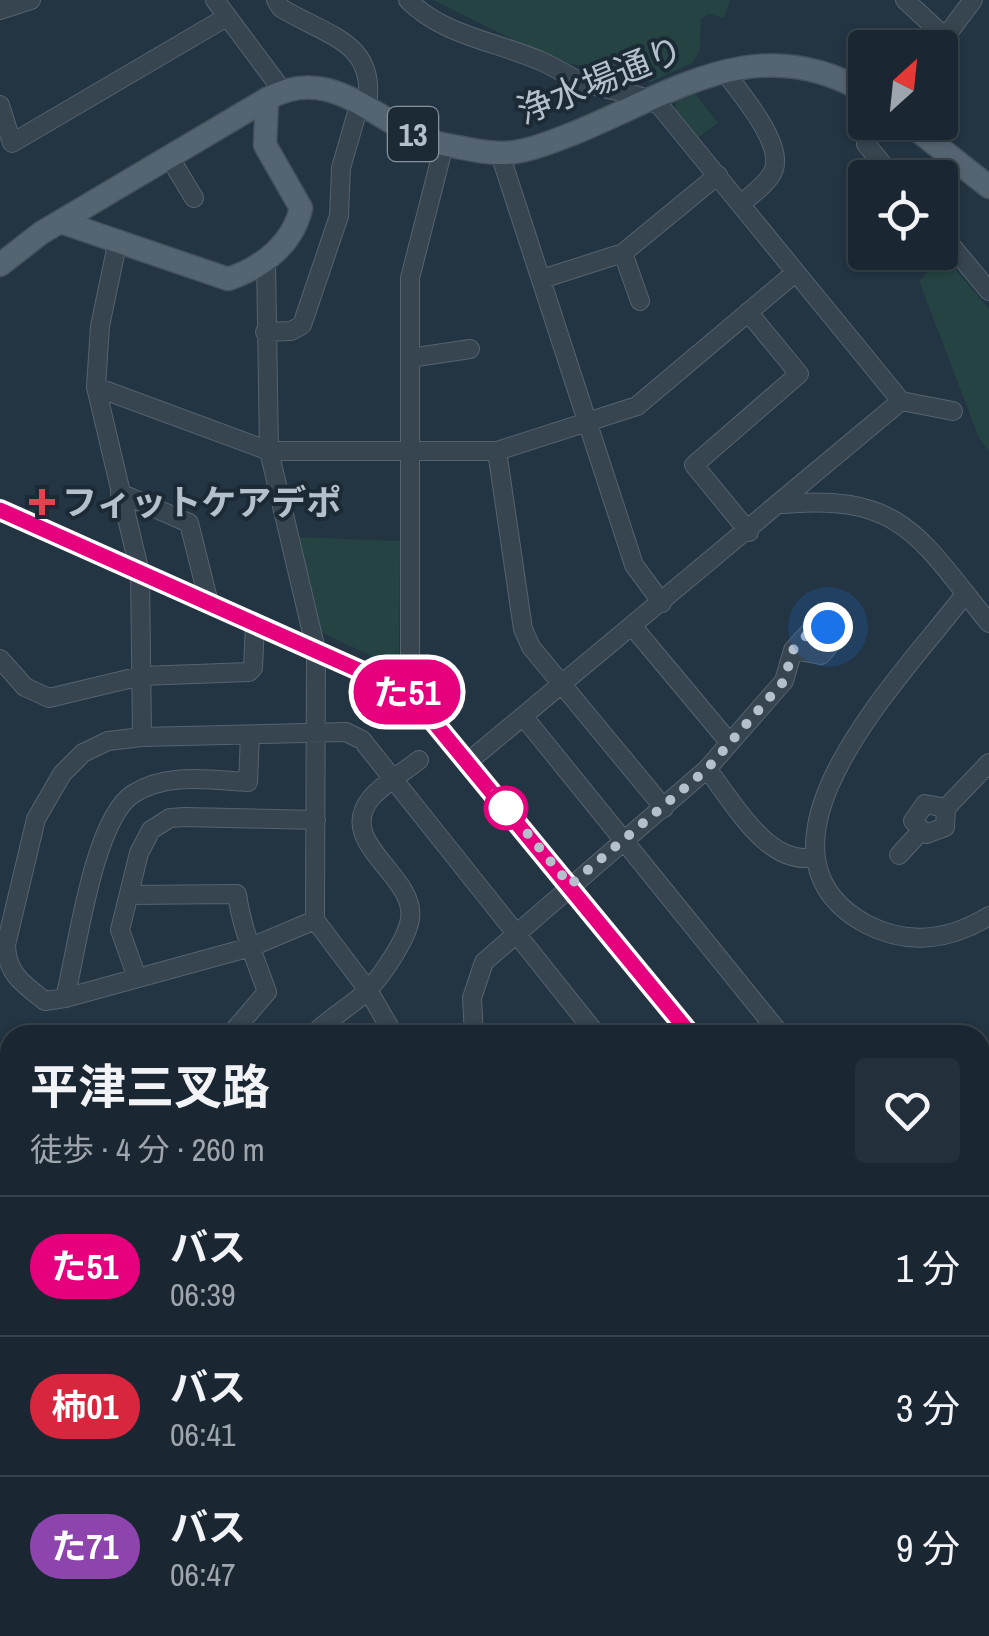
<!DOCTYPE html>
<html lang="ja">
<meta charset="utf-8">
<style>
body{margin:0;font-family:"Archivo Narrow","Noto Sans JP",sans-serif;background:#232f3a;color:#f1f3f6;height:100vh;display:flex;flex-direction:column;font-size:38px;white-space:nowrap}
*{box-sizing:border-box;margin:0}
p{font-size:32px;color:#9fa5ac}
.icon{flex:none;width:55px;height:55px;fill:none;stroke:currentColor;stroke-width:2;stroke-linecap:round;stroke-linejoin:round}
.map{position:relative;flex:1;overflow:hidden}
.panel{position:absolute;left:0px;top:1025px;width:990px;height:612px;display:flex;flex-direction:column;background:#1a2732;border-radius:30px 30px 0 0;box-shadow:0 2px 8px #0004,0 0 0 2px #38444d}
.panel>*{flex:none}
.badge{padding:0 20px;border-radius:32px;font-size:35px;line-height:65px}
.needle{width:65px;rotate:27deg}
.tools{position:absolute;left:848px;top:30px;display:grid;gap:20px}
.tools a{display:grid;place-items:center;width:110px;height:110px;border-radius:10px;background:#1a2732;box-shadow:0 2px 8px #0004,0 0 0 2px #38444d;font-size:50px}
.you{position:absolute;width:50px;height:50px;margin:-25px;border:8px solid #fff;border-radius:50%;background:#1a73e8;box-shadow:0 0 0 15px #1a73e833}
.map>.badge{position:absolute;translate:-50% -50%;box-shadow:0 0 0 5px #fff}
.round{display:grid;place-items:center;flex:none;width:105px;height:105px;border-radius:10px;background:#232f3a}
.head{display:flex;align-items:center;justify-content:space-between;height:170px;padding:0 30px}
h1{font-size:48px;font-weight:700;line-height:75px}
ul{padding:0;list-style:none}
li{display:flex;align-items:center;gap:30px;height:140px;padding:0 30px;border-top:2px solid #38444d}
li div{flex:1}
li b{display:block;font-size:38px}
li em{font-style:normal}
li .badge{min-width:110px;font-weight:700;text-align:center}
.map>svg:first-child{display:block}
.green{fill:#254342}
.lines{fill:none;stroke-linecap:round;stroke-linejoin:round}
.minor-casing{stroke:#55636f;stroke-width:20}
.major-casing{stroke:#44515d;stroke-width:25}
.minor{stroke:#374551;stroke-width:18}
.major{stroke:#556471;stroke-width:22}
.line-casing{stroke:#fff;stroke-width:22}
.line{stroke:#e6007e;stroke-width:15}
.walk{stroke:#b4c0cc;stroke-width:10;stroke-dasharray:0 18}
.health-dot{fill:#e0444e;stroke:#1c2a36;stroke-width:4}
.stop-dot{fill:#fff;stroke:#e6007e;stroke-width:5}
.labels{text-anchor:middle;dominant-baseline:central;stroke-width:8;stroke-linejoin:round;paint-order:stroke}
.shield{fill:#1c2a36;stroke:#86939f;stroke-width:2.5}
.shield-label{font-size:32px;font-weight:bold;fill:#b4c0cc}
.street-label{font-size:35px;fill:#b4c0cc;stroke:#1c2a36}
.poi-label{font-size:35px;font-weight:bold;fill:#b4c0cc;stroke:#1c2a36;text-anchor:start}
</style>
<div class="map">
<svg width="989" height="1636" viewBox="0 0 989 1636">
<rect width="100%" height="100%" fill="#233442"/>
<path class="green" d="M433,0H730L724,18L709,14L701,19L700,50L692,63L651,82L623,80L603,68L561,63Z
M694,92L718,123L698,138L675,111L676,100Z
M944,256L989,309V452L979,438L919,281Z
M297,537L400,541L399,656L386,663L321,632Z
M10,1122V1263L0,1261V1167Z"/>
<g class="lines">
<defs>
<path id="minor" d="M215,0L282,90
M276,0L281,8C329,37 377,42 367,106
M408,0C443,36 499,42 543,62C557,68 570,78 585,83C610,92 638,91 660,106L901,401L953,411
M905,0L945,37
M0,10L31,0
M937,48L973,0
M723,70C739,91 783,142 774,169C770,182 751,195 741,204
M0,105L12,143L225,18
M876,122L866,144L894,178
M500,154L634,565L662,603
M170,158L194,198
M940,232L989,291
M118,240L100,326L96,387L140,573L142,737
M623,253L640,301
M266,261L269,451L316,650L315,920L368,990L394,1035
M542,279L623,253L718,175
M748,312L799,374L694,465L749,532
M265,332L291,331L302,325L339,216L341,168L360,102
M410,358L470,349
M96,387L269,451H497L637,406L795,273
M497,451L523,629L531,647L664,808
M120,493L189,523L209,603
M782,504C902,493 920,538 989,623
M0,511L410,693L691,1035
M965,594C911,667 727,848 866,924C908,946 950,940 989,916
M633,627L729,742
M0,659L25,687L49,698L141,676L249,672L253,668L255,624
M410,693V278L444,145
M523,716L781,1035
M468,762L901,401
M707,769C733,801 767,867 815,857
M946,808L925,804L913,821L926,834L945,827L946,808L989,763
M899,855L921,831
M129,895L237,894C242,930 255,958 267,992L230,1035
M315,920L251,947L65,998L45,1001C23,984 7,974 6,945L36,819L62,774L83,753L108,741L142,737L346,732L362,740L597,1035
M137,978L120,930L139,853L151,830L170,818L185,817L316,820
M65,998C77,951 93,820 133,794C167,772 210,780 248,782L250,735
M313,1035C329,1018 350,1007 367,991C381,977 407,939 410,919C417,875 334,843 371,798C384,783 404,772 419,760
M474,1035L472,998L484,962L707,769L784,681L793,650L816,625L827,627L828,647L821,655L793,650
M980,1066L989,1071
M0,1147L5,1121
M0,1265L10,1267
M980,1278L989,1289
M980,1377L989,1369
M0,1383L10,1378
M980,1389L989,1400
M0,1492L10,1489
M980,1499L989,1510
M150,1628L152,1636
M285,1628L290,1636
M542,1628L549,1636
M662,1628L669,1636
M783,1628L791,1636
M935,1628L942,1636
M71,1636L115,1628
M331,1636L344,1628
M755,1636L766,1628"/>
<path id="major" d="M907,122L989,187
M61,222L228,279C262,268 293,244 301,208L265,145L267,99
M0,265L41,233L267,99C338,59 381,134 447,145C464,148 483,153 500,153C523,154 551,142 572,134C671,94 758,28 865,92"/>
</defs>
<use href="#minor" class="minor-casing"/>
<use href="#major" class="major-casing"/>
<use href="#minor" class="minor"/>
<use href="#major" class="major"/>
</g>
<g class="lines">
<defs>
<path id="line" d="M0,510L410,693L691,1035"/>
</defs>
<use href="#line" class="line-casing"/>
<use href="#line" class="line"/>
<path class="walk" d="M506,808L494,793L570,885L707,769L784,681L793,650L816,625L828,627"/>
</g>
<path class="health-dot" d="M37 487h10v10h10v10h-10v10h-10v-10h-10v-10h10z"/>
<circle class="stop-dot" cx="506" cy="808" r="20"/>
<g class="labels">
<rect class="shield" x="388" y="107" width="50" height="54" rx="8"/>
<g class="shield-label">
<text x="413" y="134">13</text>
</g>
<g class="street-label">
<text transform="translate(600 80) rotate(-22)">浄水場通り</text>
</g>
<g class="poi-label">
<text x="62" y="502">フィットケアデポ</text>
</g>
</g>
</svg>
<div class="tools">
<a><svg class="needle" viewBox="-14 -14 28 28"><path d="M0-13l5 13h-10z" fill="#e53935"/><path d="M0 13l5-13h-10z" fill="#9fa5ac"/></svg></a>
<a><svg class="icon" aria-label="locate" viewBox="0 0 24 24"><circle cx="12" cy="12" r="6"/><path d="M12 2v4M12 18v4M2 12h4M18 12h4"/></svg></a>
</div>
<div class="you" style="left:828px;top:627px"></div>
<b class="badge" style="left:407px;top:692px;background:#e6007e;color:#fff">た51</b>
<section class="panel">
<div class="head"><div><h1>平津三叉路</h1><p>徒歩 · 4 分 · 260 m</p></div><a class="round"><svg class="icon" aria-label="heart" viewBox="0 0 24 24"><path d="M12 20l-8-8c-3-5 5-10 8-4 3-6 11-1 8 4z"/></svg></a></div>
<ul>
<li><span class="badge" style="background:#e6007e;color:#fff">た51</span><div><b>バス</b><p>06:39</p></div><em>1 分</em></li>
<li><span class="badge" style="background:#d7263d;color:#fff">柿01</span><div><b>バス</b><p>06:41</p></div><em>3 分</em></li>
<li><span class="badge" style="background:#8e44ad;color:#fff">た71</span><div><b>バス</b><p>06:47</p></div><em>9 分</em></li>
</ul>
</section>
</div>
